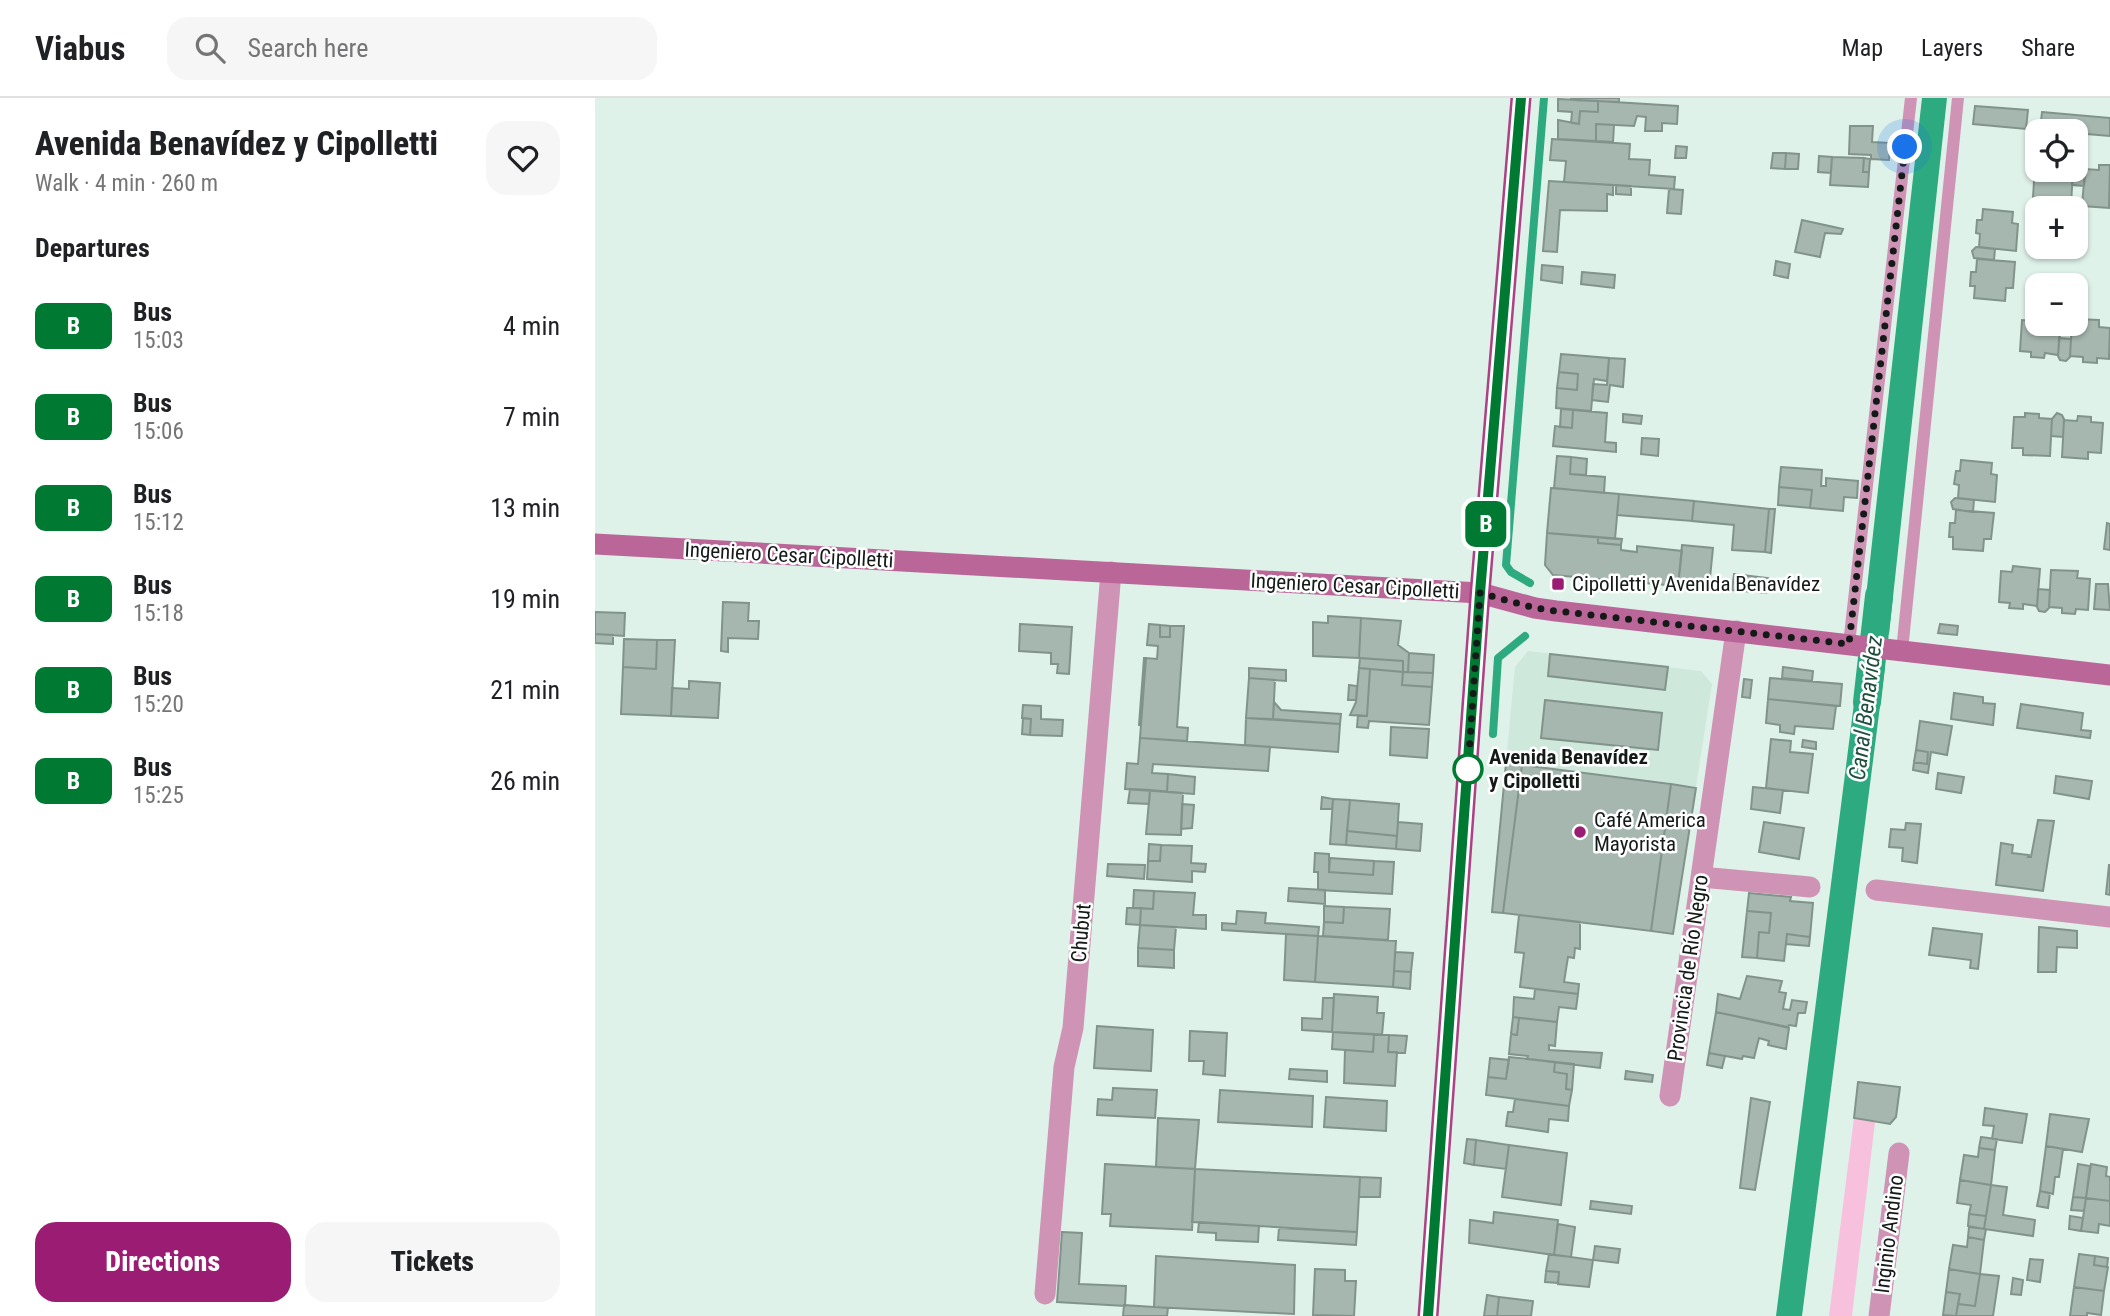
<!DOCTYPE html>
<meta charset="utf-8">
<style>
body{margin:0;font-family:"Roboto Condensed",sans-serif;background:#f6f6f6;color:#202124;height:100vh;display:flex;flex-direction:column;font-size:26px;white-space:nowrap}
*{box-sizing:border-box;margin:0}
p{font-size:23px;color:#757577}
.icon{flex:none;width:38px;height:38px;fill:none;stroke:currentColor;stroke-width:2;stroke-linecap:round;stroke-linejoin:round}
.map{position:relative;flex:1;overflow:hidden}
.sheet{display:flex;flex-direction:column;background:#fff;width:595px}
.sheet>*{flex:none}
.badge{padding:0 14px;border-radius:10px;font-size:24px;line-height:46px}
.tools{position:absolute;left:1430px;top:21px;display:grid;gap:14px}
.tools a{display:grid;place-items:center;width:63px;height:63px;border-radius:14px;background:#fff;box-shadow:0 2px 5px #0004;font-size:35px}
.you{position:absolute;width:35px;height:35px;margin:-18px;border:5px solid #fff;border-radius:50%;background:#1a73e8;box-shadow:0 0 0 10px #1a73e833}
.map>.badge{position:absolute;translate:-50% -50%;box-shadow:0 0 0 4px #fff}
h2{padding:0 35px;font-size:26px;line-height:63px}
.round{display:grid;place-items:center;flex:none;width:74px;height:74px;border-radius:21px;background:#f6f6f6}
.summary{display:flex;align-items:center;justify-content:space-between;height:119px;padding:0 35px}
h1{font-size:33px;font-weight:800;line-height:52px}
.action{display:flex;gap:14px;margin-top:auto;padding:14px 35px}
.action a{flex:1;height:80px;border-radius:21px;background:#9b1d73;color:#fff;font-size:28px;font-weight:800;line-height:80px;text-align:center}
.action a+a{background:#f6f6f6;color:#202124}
ul{padding:0;list-style:none}
li{display:flex;align-items:center;gap:21px;height:91px;padding:0 35px}
li div{flex:1}
li b{display:block;font-size:26px}
li em{font-style:normal}
li .badge{min-width:77px;font-weight:700;text-align:center}
header{display:flex;align-items:center;gap:42px;box-sizing:border-box;height:98px;padding:0 35px;background:#fff;border-bottom:2px solid #e0e0e0}
header strong{font-size:33px}
nav{display:flex;gap:38px;margin-inline-start:auto;font-size:24px}
.search{width:490px;height:63px;background:#f6f6f6;display:flex;align-items:center;gap:18px;box-sizing:border-box;padding:0 24px;border-radius:21px;color:#757577;font-size:26px}
main{display:flex;flex:1;min-height:0}
.map>svg:first-child{display:block}
.built{fill:#cee8dc}
.green{fill:#f7c1de}
.water{fill:#2daa7f}
.lines{fill:none;stroke-linecap:round;stroke-linejoin:round}
.stream{stroke:#2daa7f;stroke-width:8}
.canal{stroke:#2daa7f;stroke-width:28}
.building{fill:#a6b7af;stroke:#82938b;stroke-width:2}
.lane{stroke:#cf93b5;stroke-width:12}
.street{stroke:#cf93b5;stroke-width:21}
.secondary{stroke:#b69;stroke-width:21}
.primary{stroke:#ac4285;stroke-width:21}
.line-casing{stroke:#fff;stroke-width:16}
.line{stroke:#007a32;stroke-width:10}
.walk{stroke:#141a17;stroke-width:7;stroke-dasharray:0 12.6}
.poi-dot{fill:#9b1d73;stroke:#fff;stroke-width:2.5}
.stop-dot{fill:#fff;stroke:#007a32;stroke-width:3.5}
.labels{text-anchor:middle;dominant-baseline:central;stroke-width:5;stroke-linejoin:round;paint-order:stroke}
.street-label{font-size:21px;fill:#141a17;stroke:#fff}
.poi-label{font-size:21px;fill:#141a17;stroke:#fff;text-anchor:start}
.stop-label{font-size:21px;font-weight:bold;fill:#141a17;stroke:#fff;text-anchor:start}
.water-label{font-size:23px;font-style:italic;fill:#20503d;stroke:#fff}
</style>
<header>
<strong>Viabus</strong>
<div class="search"><svg class="icon" aria-label="search" viewBox="0 0 24 24"><circle cx="10" cy="10" r="6"/><path d="M15 15l6 6"/></svg>Search here</div>
<nav><a>Map</a><a>Layers</a><a>Share</a></nav>
</header>
<main>
<section class="sheet">
<div class="summary"><div><h1>Avenida Benavídez y Cipolletti</h1><p>Walk · 4 min · 260 m</p></div><a class="round"><svg class="icon" aria-label="heart" viewBox="0 0 24 24"><path d="M12 20l-8-8c-3-5 5-10 8-4 3-6 11-1 8 4z"/></svg></a></div>
<h2>Departures</h2>
<ul>
<li><span class="badge" style="background:#007a32;color:#fff">B</span><div><b>Bus</b><p>15:03</p></div><em>4 min</em></li>
<li><span class="badge" style="background:#007a32;color:#fff">B</span><div><b>Bus</b><p>15:06</p></div><em>7 min</em></li>
<li><span class="badge" style="background:#007a32;color:#fff">B</span><div><b>Bus</b><p>15:12</p></div><em>13 min</em></li>
<li><span class="badge" style="background:#007a32;color:#fff">B</span><div><b>Bus</b><p>15:18</p></div><em>19 min</em></li>
<li><span class="badge" style="background:#007a32;color:#fff">B</span><div><b>Bus</b><p>15:20</p></div><em>21 min</em></li>
<li><span class="badge" style="background:#007a32;color:#fff">B</span><div><b>Bus</b><p>15:25</p></div><em>26 min</em></li>
</ul>
<div class="action"><a>Directions</a><a>Tickets</a></div>
</section>
<div class="map">
<svg width="1515" height="1218" viewBox="0 0 1515 1218">
<rect width="100%" height="100%" fill="#dff2e9"/>
<path class="built" d="M933,553L1106,573L1117,586L1078,836L897,814L920,569Z"/>
<path class="green" d="M1259,1020L1280,1024L1257,1218H1234Z"/>
<path class="water" d="M1327,0H1352L1294,536L1267,534Z
M1264,566L1290,569L1207,1218H1181Z"/>
<g class="lines">
<path class="stream" d="M935,485L916,474L911,467L949,0
M898,636L903,560L930,538"/>
<path class="canal" d="M1272,604L1284,498"/>
</g>
<path class="building" d="M976,0H1024V4L976,2Z
M963,1L1003,3V14L985,13L984,26L976,25L977,14L963,13Z
M1003,3L1083,8L1082,26L1067,25V33H1050L1051,19L1042,18L1039,28L1001,26V43L963,41V22L984,26L985,13L1003,14Z
M1380,8L1433,12L1431,31L1378,26Z
M1447,14L1515,20V38L1480,35V33L1445,32Z
M1001,26L1019,27L1018,44L1001,43Z
M1255,28H1278L1277,44L1295,45L1294,62L1276,61V57L1254,56Z
M957,41L1035,46L1034,61L1055,62L1054,77L1080,79L1079,91L969,84L971,63L955,62Z
M1081,48L1092,49L1091,60H1080Z
M1178,55H1191L1190,71L1176,70Z
M1191,55L1204,56L1203,71H1190Z
M1224,58L1237,59L1236,75L1223,74Z
M1237,59L1269,60L1268,74H1274L1273,89L1235,87Z
M1269,60L1275,61L1274,74H1268Z
M1486,65L1491,70L1489,88L1477,87L1478,72H1480V66Z
M1504,67H1515L1514,110L1487,108L1490,71L1504,72Z
M1440,68H1442V72H1478L1476,107L1449,106L1450,99H1438Z
M954,83L1018,87V97L1012,96V113L965,112L962,154L948,153Z
M1021,87L1036,88V97L1021,96Z
M1074,91L1088,92L1086,116L1072,115Z
M1388,111L1418,114L1417,125L1423,126L1421,153L1384,149L1385,136L1381,135L1382,122H1387Z
M1207,122L1248,131L1246,136L1230,135L1225,159L1200,154Z
M1381,149L1400,151L1399,162L1379,160L1377,153Z
M1382,161L1420,164L1418,190H1411L1410,203L1379,200L1380,188H1375L1376,174H1381Z
M1181,163L1195,166L1193,180L1179,177Z
M947,167L968,169L967,185L946,182Z
M987,174L1020,177L1019,190L986,186Z
M1439,217H1442V226H1466L1463,257L1450,255L1449,260L1436,259V254L1425,253L1427,222L1439,223Z
M1480,221L1504,222V229L1515,230L1514,261L1502,260V265L1488,264V259L1475,258L1477,226H1480Z
M1464,240L1476,241L1475,259L1471,263L1465,262L1463,258Z
M966,256L1014,260L1012,283L999,281L996,313L961,310L962,290L982,292L983,276L964,274Z
M1014,260L1030,261L1028,289L1015,287L1013,304L997,302L998,286L1012,287Z
M964,274L983,276L982,292L962,290Z
M966,311L978,312L977,330L965,329Z
M978,312L1012,315L1010,344L1021,345V354L958,348L960,328L977,330Z
M1430,315L1444,316V320L1457,321L1455,358L1428,357V350H1417L1419,319H1430Z
M1462,315L1467,317L1469,321L1468,339L1456,338L1457,321Z
M1028,316L1047,318L1046,326L1028,324Z
M1483,318L1496,319V324L1508,325L1506,355L1493,354V361L1467,359L1469,322L1482,323Z
M1047,340L1064,341L1063,358L1046,356Z
M962,358L976,359L975,376L1010,379L1009,395L959,390Z
M976,359L992,361L991,377L975,376Z
M1366,362L1397,365L1396,376L1402,377L1400,404L1363,400L1364,387L1359,386L1361,373H1365Z
M1186,369L1227,372L1226,388H1231V380L1263,383L1262,400L1249,399L1248,413L1215,410L1217,392L1184,389Z
M1184,389L1217,392L1215,410L1183,407Z
M956,390L1024,396L1020,441L952,435Z
M1024,396L1099,403L1097,423L1022,417Z
M1360,400L1379,402L1378,414L1358,411L1356,404Z
M1099,403L1174,411L1170,454L1137,452L1139,427L1097,423Z
M1174,411H1180L1176,455L1170,454Z
M1361,412L1399,415L1396,441H1389L1388,453L1358,451V439H1354L1355,425H1360Z
M1512,425L1515,426V452L1509,451Z
M952,435L1003,439V445L1026,447V452L1042,454V448L1087,453L1083,488L958,477L950,467Z
M1003,439L1027,441L1026,447L1003,445Z
M1087,447L1118,450L1114,490L1083,488Z
M1418,468L1445,471L1442,508L1428,506V511L1414,510L1415,505L1404,504L1406,473L1417,474Z
M1456,472L1483,473L1482,480L1495,481L1493,512L1481,511L1480,516L1467,515V510L1454,509Z
M1139,476L1173,480L1171,495L1137,492Z
M1501,486H1513L1515,512L1499,511Z
M1443,491L1455,492L1454,510L1450,514L1444,513L1442,509Z
M128,504L154,505L153,523H164L163,541L133,540V554L126,553Z
M0,514L30,515L29,538L0,536Z
M733,518L766,520L764,560L718,558V524L733,525Z
M766,520L806,523L803,547L814,555L813,574H808V563L764,560Z
M425,526L477,529L474,576L462,575L463,566H456V555L424,553Z
M554,526L565,527V539H575V528H589L582,629L593,630L592,643L545,640L551,560L562,561L563,548L552,547Z
M1345,526L1363,528L1362,537L1343,535Z
M565,527L575,528V539H565Z
M0,536L18,537V546L0,545Z
M29,541L62,542L61,571L28,569Z
M62,542H80L76,618L26,616L28,569L61,571Z
M814,555L839,557L838,575L813,574Z
M955,556L1073,569L1070,592L953,578Z
M549,560H551L546,627H544Z
M765,560L808,563V574L764,570Z
M1188,569L1218,573L1217,583L1187,580Z
M654,570L691,572V583L654,580Z
M764,570L775,571L772,618L755,617L761,604Z
M775,571L808,574L807,587L837,589L834,627L774,623L773,630L762,629L763,617L772,618Z
M808,574L838,575L837,589L807,587Z
M654,580L680,582L678,621L651,620Z
M1175,580L1247,586L1245,608L1173,601Z
M1149,581L1157,582L1155,600L1147,599Z
M94,583L125,585L123,620L76,618L77,590L94,591Z
M754,587L762,588L761,602H753Z
M1359,595L1388,599V605L1400,606L1398,627L1356,621Z
M1173,601L1241,608L1238,631L1200,628L1199,636L1185,634V627L1171,625Z
M950,602L1067,615L1063,652L946,640Z
M679,604L686,612L746,616L745,626L678,621Z
M1426,606L1488,615L1486,632L1496,633L1495,640L1422,630Z
M428,607L446,608V621L468,622L467,638L435,637L436,621L427,620Z
M428,620L436,621L435,637L427,636Z
M651,620L745,626L743,654L650,647Z
M1325,623L1357,628L1352,657L1336,654L1333,675L1318,672L1319,664L1332,666L1333,654L1321,652Z
M796,629L834,631L832,660L795,657Z
M545,640L675,649L673,673L558,666L557,675L573,676L572,694L530,691L532,665L543,666Z
M1176,641L1196,643L1195,654L1218,656L1213,695L1171,690Z
M1208,642L1221,644V651L1207,649Z
M1321,652L1333,654L1332,666L1319,664Z
M911,665L927,667L908,815L897,814Z
M927,667L1076,686L1056,833L908,815Z
M1343,675L1369,679L1366,695L1341,691Z
M573,676L600,679L599,696L572,694Z
M1461,678L1497,683L1494,701L1459,695Z
M1076,686L1101,690L1078,836L1056,833Z
M1158,689L1188,692L1185,715L1156,711Z
M535,691L555,692L554,706L533,705Z
M555,692L588,695L586,737L551,736Z
M727,699L738,701L737,711H726Z
M738,701L755,702L751,747L735,746Z
M755,702L804,706L802,738L752,733Z
M587,706L599,707L597,730L586,731Z
M1443,722L1459,723L1448,793L1401,787L1406,745L1418,747L1417,755L1434,757L1433,759H1436Z
M803,724L827,726L825,753L801,751Z
M1169,724L1209,730L1204,761L1164,754Z
M1311,725L1326,726L1322,765L1307,763L1308,750L1294,749L1296,731L1310,732Z
M752,733L802,738L801,751L751,747Z
M554,746L566,747L565,763H553Z
M566,747L597,748L596,765L611,766L610,774L597,773V784L552,781L553,763H565Z
M720,755L734,756V774L778,777L779,763L799,764L797,796L723,792V774H719Z
M735,760L779,763L778,777L734,774Z
M513,766L550,767L549,781L512,778Z
M1514,767H1515V797L1511,796Z
M694,790L730,792V806L693,803Z
M539,792L559,793L558,811L538,810Z
M559,793L600,795L598,817H611V831L545,827L546,810L558,811Z
M1154,795L1196,799L1195,803L1218,805L1215,839L1192,836L1189,863L1162,860L1164,834L1174,835L1176,815L1152,813Z
M729,808L749,809L748,825L729,824Z
M749,809L795,811L793,842L728,838L729,824L748,825Z
M532,810H546L545,827L531,826Z
M642,813L671,815L670,825L724,829L723,838L627,832V825L641,826Z
M1152,813L1176,815L1174,835L1164,834L1162,860L1147,859Z
M924,817L985,824V851L980,850L979,860L973,859L969,884L984,886L983,896L925,889L929,855L920,854Z
M545,827L581,829L579,852L543,850Z
M1444,829L1482,833V850L1462,849L1461,874H1443Z
M1338,830L1387,836L1383,871L1375,870L1376,862L1334,857Z
M691,836L723,838L720,884L689,882Z
M1192,836L1215,839L1214,848L1191,846Z
M723,838L801,843L798,889L720,884Z
M543,850L579,852V870L543,868Z
M800,854L818,855L816,874L799,873Z
M799,873L816,874L815,891L798,889Z
M1152,878L1187,883L1184,894L1191,895L1188,911L1195,912L1197,902L1212,904L1210,915H1203L1201,928L1194,927L1193,929L1121,914L1123,896L1145,901Z
M940,891L983,896L981,911L964,909L962,924L918,919L919,899L939,901Z
M739,896L783,899L782,915H789L787,937L737,934Z
M728,900H739L737,934L707,932V920L727,921Z
M1121,914L1194,930L1191,951L1173,947L1174,943L1164,940L1159,960L1148,958L1147,961L1114,955Z
M918,919L924,920L922,937L916,936Z
M924,920L962,924L960,948L954,947V952L1007,955L1005,970L932,961L933,958L914,956L916,936L922,937Z
M502,928L558,932L556,973L499,970Z
M595,933L632,935L630,978L608,976L609,963H594Z
M738,934L779,936L778,954L737,951Z
M779,936L794,937L793,954H802L800,988L749,985L750,952L778,954Z
M794,937L812,938L810,955L793,954Z
M1114,955L1130,958L1127,970L1112,967Z
M914,959L960,964L959,974L972,976L971,991L977,992L974,1008L891,997L893,979L911,981Z
M895,960L914,962L911,981L893,979Z
M960,964L979,966L977,992L971,991L972,976L959,974Z
M695,971L732,973V984L694,981Z
M1031,973L1058,977L1057,984L1030,981Z
M1263,984L1305,989L1301,1019L1295,1026L1259,1020Z
M518,990L562,992L560,1020L502,1017L503,1001L517,1002Z
M625,992L718,998L717,1029L623,1024Z
M731,999L792,1003L791,1033L729,1029Z
M1156,1000L1175,1004L1160,1092L1145,1090Z
M920,1001L974,1008L973,1023L954,1021L953,1034L911,1028L913,1014H918Z
M1390,1010L1432,1016L1427,1045L1397,1041L1399,1028L1388,1027Z
M1455,1016L1494,1021L1487,1054L1451,1048Z
M563,1020L604,1022L600,1071L561,1069Z
M1386,1039L1402,1041L1400,1052L1384,1050Z
M872,1041L881,1042L879,1067L869,1065Z
M881,1042L914,1047L911,1071L879,1067Z
M914,1047L972,1055L966,1107L907,1099Z
M1451,1048L1468,1051L1464,1079H1460L1458,1096L1445,1093Z
M1384,1050L1400,1052L1396,1087L1365,1082L1369,1057L1383,1059Z
M510,1066L600,1071L597,1132L515,1128L516,1116H507Z
M1483,1066L1495,1068L1491,1100L1478,1099Z
M1496,1066L1512,1069L1511,1078L1515,1079V1103L1491,1100Z
M600,1071L765,1079L762,1134L597,1124Z
M765,1079L786,1080L785,1099H764Z
M1365,1082L1396,1087L1391,1118L1374,1116L1376,1107L1362,1105Z
M1396,1087L1412,1089L1408,1117L1440,1122L1438,1138L1389,1131Z
M1445,1093L1455,1095L1453,1110L1442,1108Z
M1478,1099L1491,1100L1489,1113L1476,1112Z
M1491,1100L1515,1103V1128L1504,1126L1503,1135L1486,1133Z
M996,1103L1037,1108L1036,1116L995,1111Z
M899,1114L963,1122L959,1157L874,1145L875,1122L898,1125Z
M1374,1116L1391,1118L1389,1131L1373,1128Z
M1475,1118L1488,1120L1486,1133L1474,1131Z
M604,1124L664,1128L663,1144L621,1142V1135L603,1134Z
M963,1126L980,1129L976,1159L959,1157Z
M1374,1129L1391,1131L1389,1142L1373,1139Z
M684,1130L762,1134L761,1147L683,1142Z
M467,1134L487,1135L484,1186L531,1188L530,1208L462,1204Z
M1373,1139L1389,1142L1385,1176L1354,1171L1358,1147L1372,1149Z
M1000,1148L1025,1151L1023,1165L998,1162Z
M954,1156L998,1162L994,1189L963,1186L964,1174L951,1173Z
M1484,1156L1500,1158L1499,1167L1513,1169L1509,1193L1479,1189Z
M561,1158L700,1167L699,1216L559,1209Z
M1500,1158L1513,1160L1512,1169L1499,1167Z
M1435,1161L1448,1162L1445,1184L1432,1182Z
M720,1171L750,1172V1183H761L759,1218L718,1217Z
M1354,1171L1385,1176L1380,1208L1363,1206L1365,1196L1351,1194Z
M951,1173L964,1174L963,1185L950,1184Z
M1385,1176L1404,1178L1398,1218H1361L1363,1206L1380,1208Z
M1418,1180L1428,1182L1426,1197L1416,1196Z
M1479,1189L1509,1193L1506,1217L1492,1215V1218H1475Z
M1351,1194L1365,1196L1361,1218L1348,1217Z
M892,1197L904,1199L902,1218H889Z
M904,1199L938,1203L936,1218H902Z
M529,1207L573,1210L572,1218H528Z"/>
<g class="lines">
<path class="lane" d="M1254,546L1316,0
M1307,553L1363,0"/>
<path class="street" d="M1106,779L1215,789
M1281,792L1515,819
M1075,998L1141,533
M450,1196L469,969L478,930L516,474
M1284,1218L1304,1055"/>
<path class="secondary" d="M0,446L885,495L940,510L961,513L1515,577"/>
<path class="primary" d="M833,1218L885,495L926,0"/>
</g>
<g class="lines">
<defs>
<path id="line" d="M833,1218L885,495L926,0"/>
</defs>
<use href="#line" class="line-casing"/>
<use href="#line" class="line"/>
<path class="walk" d="M873,671L885,495L940,510L961,513L1254,546L1310,49"/>
</g>
<g class="poi-dot">
<rect x="956" y="479" width="14" height="14" rx="3.5"/>
<circle cx="985" cy="734" r="7"/>
</g>
<circle class="stop-dot" cx="873" cy="671" r="14"/>
<g class="labels">
<g class="street-label">
<text transform="translate(194 457) rotate(3)">Ingeniero Cesar Cipolletti</text>
<text transform="translate(760 488) rotate(3)">Ingeniero Cesar Cipolletti</text>
<text transform="translate(486 835) rotate(-85)">Chubut</text>
<text transform="translate(1093 870) rotate(-82)">Provincia de Río Negro</text>
<text transform="translate(1294 1136) rotate(-83)">Inginio Andino</text>
</g>
<g class="poi-label">
<text x="977" y="486">Cipolletti y Avenida Benavídez</text>
<text x="999" y="722">Café America<tspan x="999" dy="24">Mayorista</tspan></text>
</g>
<g class="stop-label">
<text x="894" y="659">Avenida Benavídez<tspan x="894" dy="24">y Cipolletti</tspan></text>
</g>
<g class="water-label">
<text transform="translate(1271 610) rotate(-83)">Canal Benavídez</text>
</g>
</g>
</svg>
<div class="tools">
<a><svg class="icon" aria-label="locate" viewBox="0 0 24 24"><circle cx="12" cy="12" r="6"/><path d="M12 2v4M12 18v4M2 12h4M18 12h4"/></svg></a>
<a>+</a>
<a>−</a>
</div>
<div class="you" style="left:1310px;top:49px"></div>
<b class="badge" style="left:891px;top:426px;background:#007a32;color:#fff">B</b>
</div>
</main>
